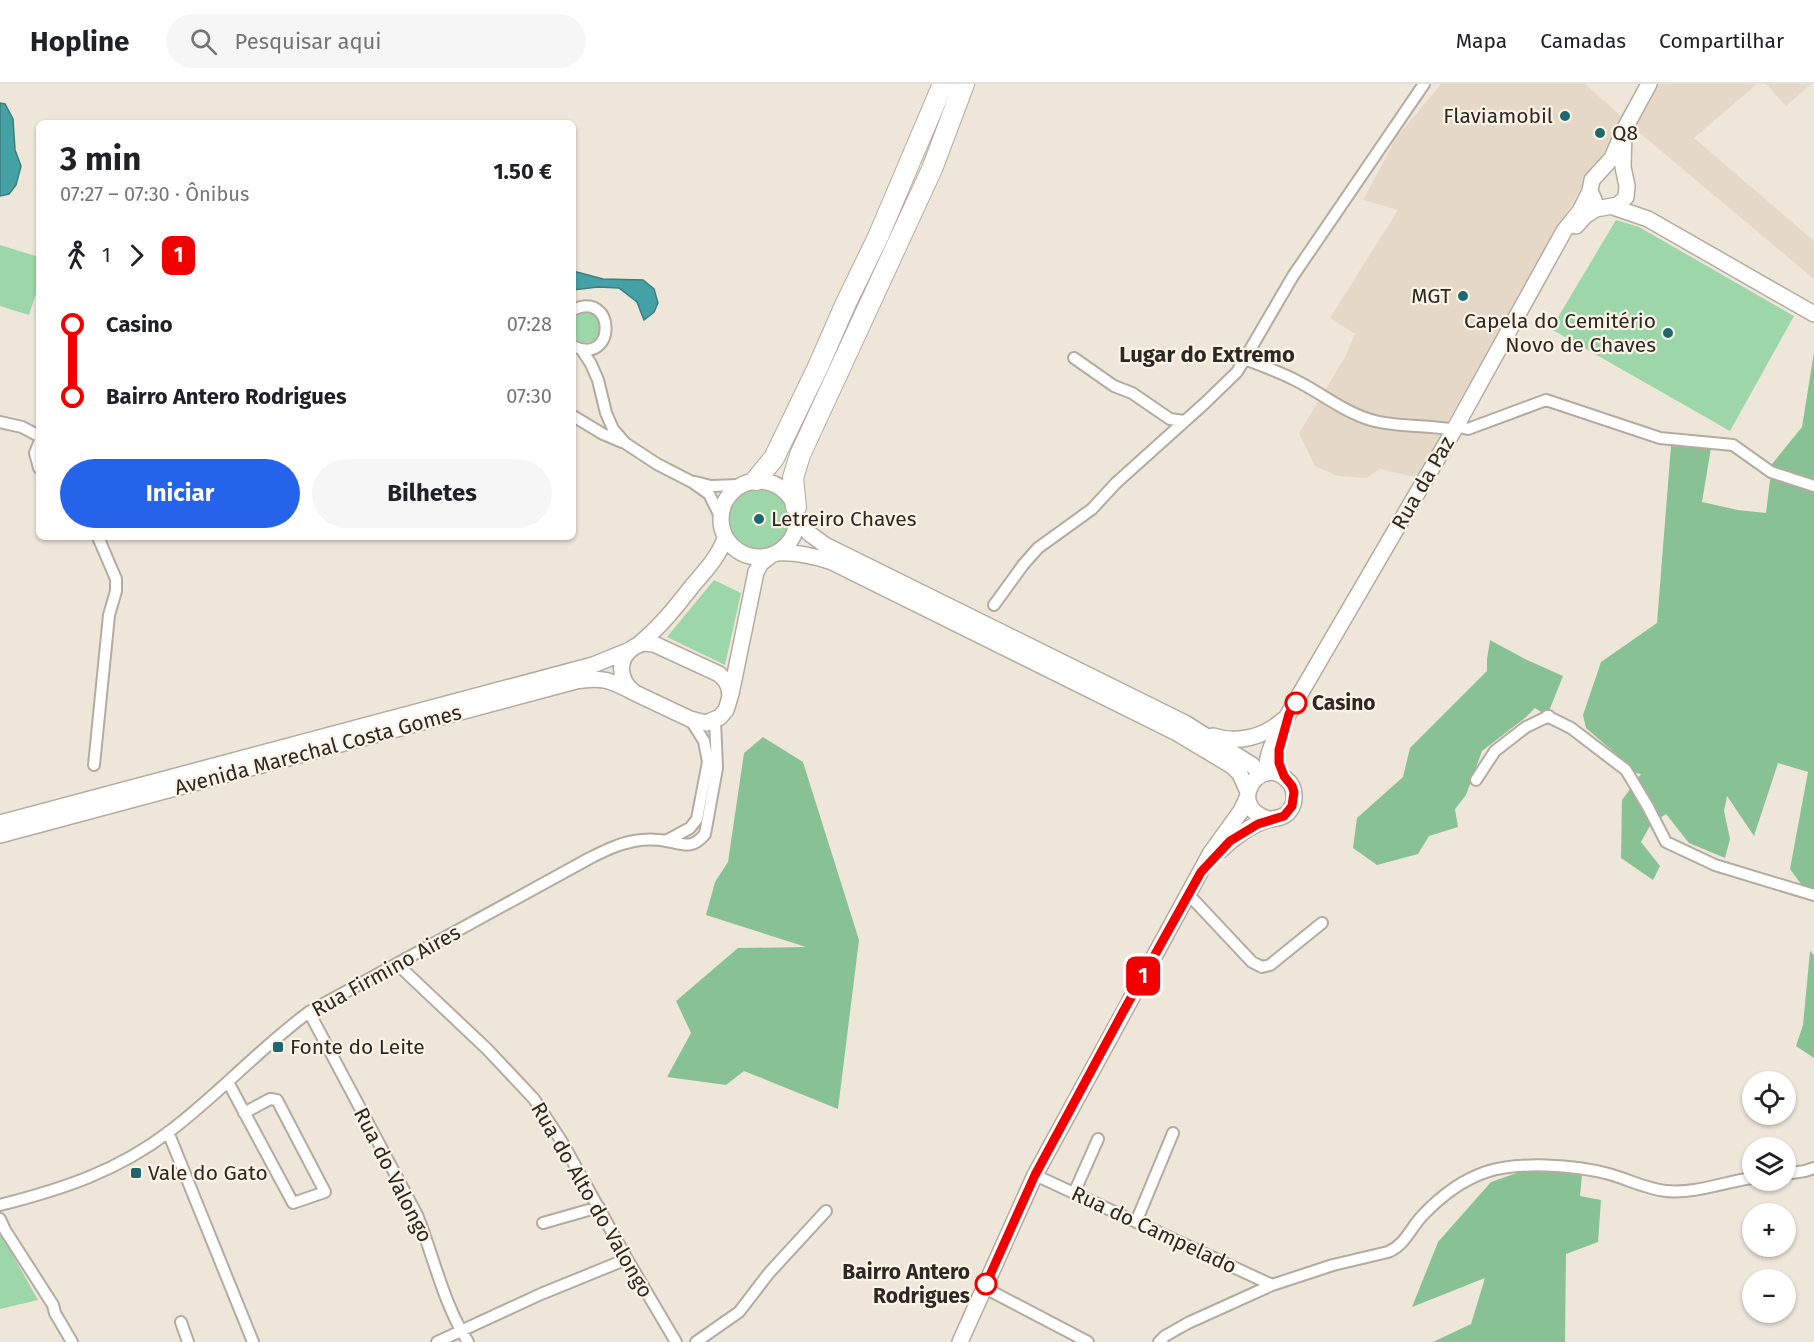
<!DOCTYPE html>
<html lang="pt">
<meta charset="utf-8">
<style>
body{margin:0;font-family:"Fira Sans",sans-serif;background:#f6f6f6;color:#202124;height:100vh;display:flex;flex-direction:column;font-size:22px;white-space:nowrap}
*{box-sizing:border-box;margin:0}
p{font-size:20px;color:#757577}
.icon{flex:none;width:33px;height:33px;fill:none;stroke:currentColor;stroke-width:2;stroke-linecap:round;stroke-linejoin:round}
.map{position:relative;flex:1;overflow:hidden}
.panel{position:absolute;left:36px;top:36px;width:540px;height:420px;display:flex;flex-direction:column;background:#fff;border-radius:9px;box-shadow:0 2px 4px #0004}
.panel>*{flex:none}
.badge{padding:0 12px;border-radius:9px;font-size:21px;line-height:39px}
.fabs{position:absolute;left:1742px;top:987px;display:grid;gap:12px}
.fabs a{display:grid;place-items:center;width:54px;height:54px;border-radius:50%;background:#fff;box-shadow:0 2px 4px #0004;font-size:30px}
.map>.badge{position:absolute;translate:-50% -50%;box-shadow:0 0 0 3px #fff}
.legs{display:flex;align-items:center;gap:9px;height:66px;padding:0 24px;font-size:20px}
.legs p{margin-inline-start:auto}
.head{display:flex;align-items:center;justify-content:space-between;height:102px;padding:0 24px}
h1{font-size:33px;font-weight:700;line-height:45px}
.button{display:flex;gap:12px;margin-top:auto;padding:12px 24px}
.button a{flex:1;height:69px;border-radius:36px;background:#2563eb;color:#fff;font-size:24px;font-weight:700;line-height:69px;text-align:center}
.button a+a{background:#f6f6f6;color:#202124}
ul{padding:0 24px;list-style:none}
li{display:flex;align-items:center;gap:21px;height:72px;font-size:22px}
li i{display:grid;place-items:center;width:9px;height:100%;margin:0 8px;background:currentColor}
li i::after{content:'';width:15px;height:15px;margin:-8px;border:4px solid;border-radius:50%;background:#fff}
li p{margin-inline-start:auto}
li:first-child i{background:linear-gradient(#0000 50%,currentColor 0)}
li:last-child i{background:linear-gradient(currentColor 50%,#0000 0)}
header{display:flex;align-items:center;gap:36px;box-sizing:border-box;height:84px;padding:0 30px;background:#fff;border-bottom:2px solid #e0e0e0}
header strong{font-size:28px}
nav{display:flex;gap:33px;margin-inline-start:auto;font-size:21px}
.search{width:420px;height:54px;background:#f6f6f6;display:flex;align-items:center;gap:15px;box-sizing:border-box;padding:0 21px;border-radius:33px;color:#757577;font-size:22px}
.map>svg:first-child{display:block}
.built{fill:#e6d8c7}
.green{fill:#9dd6a8}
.forest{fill:#88c294}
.water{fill:#44a2a6;stroke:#3d7d7f;stroke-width:1.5}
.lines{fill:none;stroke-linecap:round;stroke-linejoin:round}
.street-casing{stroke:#b4aba0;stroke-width:14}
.secondary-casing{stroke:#b4aba0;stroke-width:18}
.highway-casing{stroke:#b4aba0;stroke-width:22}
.street{stroke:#fff;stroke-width:10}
.secondary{stroke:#fff;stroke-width:15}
.highway{stroke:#fff;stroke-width:20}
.line-1-casing{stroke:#fff;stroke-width:14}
.line-1{stroke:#f20000;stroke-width:9}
.poi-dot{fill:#1c686f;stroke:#fcf3e7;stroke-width:2}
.stop-1-dot{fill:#fff;stroke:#f20000;stroke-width:3}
.labels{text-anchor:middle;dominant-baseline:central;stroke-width:4.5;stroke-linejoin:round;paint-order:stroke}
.poi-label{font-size:21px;fill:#2c2824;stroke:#fcf3e7;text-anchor:start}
.street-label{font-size:21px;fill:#2c2824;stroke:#fcf3e7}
.stop-label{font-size:21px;font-weight:bold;fill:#2c2824;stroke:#fcf3e7;text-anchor:start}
.neighbourhood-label{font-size:22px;font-weight:bold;fill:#2c2824;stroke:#fcf3e7}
</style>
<header>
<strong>Hopline</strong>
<div class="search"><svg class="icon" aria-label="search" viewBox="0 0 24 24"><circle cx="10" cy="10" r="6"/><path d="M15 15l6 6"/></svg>Pesquisar aqui</div>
<nav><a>Mapa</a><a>Camadas</a><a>Compartilhar</a></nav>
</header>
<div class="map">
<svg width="1814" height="1258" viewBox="0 0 1814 1258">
<rect width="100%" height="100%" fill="#efe6da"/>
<path class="built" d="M1441,0H1585L1621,32L1640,0H1757L1694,54L1814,157V195L1635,45L1595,79L1453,328L1418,394L1380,385L1366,394L1338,392L1315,382L1299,349L1345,273L1355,250L1330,234L1398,126L1363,116L1396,54Z
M1766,0H1811L1786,22Z"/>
<path class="green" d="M1616,136L1639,143L1794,232L1730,347L1551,245Z
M0,161L39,173V200L29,231L0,222Z
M571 244a15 15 0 1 1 30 0a15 15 0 1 1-30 0Z
M728 436a31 31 0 1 1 62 0a31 31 0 1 1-62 0Z
M714,496L741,509L725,581L667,553Z
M0,1148L38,1216L0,1225Z"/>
<path class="forest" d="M1814,268V818L1790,785L1808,688L1778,679L1754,752L1727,712L1724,727L1730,755L1725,774L1689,759L1666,730L1651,740L1641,758L1660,782L1653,796L1621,774L1622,716L1641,690L1620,686L1616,670L1586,644L1583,631L1601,578L1657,539L1671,362L1711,364L1702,418L1738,426L1766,429L1772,380L1802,343Z
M1490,556L1525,575L1563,592L1547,632L1535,624L1525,634L1482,667L1466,711L1455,725L1458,743L1429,752L1418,770L1377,781L1353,764L1357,734L1403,693L1410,664L1487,587V575Z
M763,653L803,678L859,856L838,1025L744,987L726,1001L667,993L691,949L676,917L738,864L806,863L706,831L715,798L728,778L744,669Z
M1810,867L1814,871V974L1796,962L1803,941Z
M1545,1079L1582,1091L1580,1112L1601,1116L1598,1158L1566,1170L1565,1258H1433L1471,1240L1485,1194L1412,1223L1438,1158L1491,1098Z"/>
<path class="water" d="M0,19L5,20L13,35L15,66L21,82L16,101L9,110L0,112Z
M573,187L603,195L643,196L654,205L658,219L654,228L644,236L637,218L619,204L598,203L573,206Z"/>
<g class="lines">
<defs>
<path id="street" d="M573,226C616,205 617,283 573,262
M582,266L591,280L598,296L606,329L613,345L625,359L657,380L692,398L709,410L720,432
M1074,274L1114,302L1132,309L1170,335L1184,337
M1245,275C1262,282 1280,288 1297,297C1321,309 1344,328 1371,336C1398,344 1427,340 1454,346
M573,332L603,350L622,358
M0,338L22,343L39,352
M1455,342L1468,345L1546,316L1660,354L1733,361L1771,388L1814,402
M39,359L35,369L39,384
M695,398L711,402L740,401
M994,521L1023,481L1038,464L1092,425L1116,399L1205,319L1237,288L1293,192L1424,0
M1547,632L1571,644L1626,686L1648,723L1666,758L1715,781L1814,811
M94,681L109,531L116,507V495L98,453
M1476,696L1495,667L1526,643L1549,632
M666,757L690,744L697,735L708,678L704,657L690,635
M1189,811L1252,878L1262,883L1270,881L1322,839
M397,880L487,965L534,1015L562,1058L627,1175L676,1258
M309,928L417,1131C434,1173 443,1219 468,1258
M228,998L293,1119L325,1108L277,1016L270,1015L244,1029
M168,1048L253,1258
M1785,1090L1805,1087L1814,1084
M1035,1091L1272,1201
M1074,1109L1098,1055
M0,1121C63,1105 118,1087 170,1047C219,1010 260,964 309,928L590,774C604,767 618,760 634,757C644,755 656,755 667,757C683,760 692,766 705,750L717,684L715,636
M0,1135L5,1146L53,1221L55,1229L72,1258
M1136,1138L1173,1049
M543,1139L599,1123
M985,1204L1088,1258
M181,1238L188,1258
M437,1258L541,1210L627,1175
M696,1258L739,1228L769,1189L826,1127
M1159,1258L1165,1252L1188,1239L1272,1201L1333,1181L1388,1168C1405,1161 1410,1145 1422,1132C1439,1114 1462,1096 1486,1088C1519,1077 1575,1081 1609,1090C1627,1095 1647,1105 1666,1107C1695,1110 1724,1098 1752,1094"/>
<path id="secondary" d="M1594,116L1590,107L1592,96L1612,74L1624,46L1649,0
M1613,123L1648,135L1814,230
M1576,142L1585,132L1596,125L1618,121L1626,113L1627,102L1623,83L1624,46
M721 435a38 38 0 1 1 76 0a38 38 0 1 1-76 0Z
M798,436L810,450L825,461L1185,639L1252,681L1261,691
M778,469C797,468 814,472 832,478L1177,649L1232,682L1240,690L1248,708
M644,559L654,560L719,590L726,597L729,604L730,613L726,626L720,633L706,639L690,635L635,609C614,593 618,566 644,559Z
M638,561C660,543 676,523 693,501C706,486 719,472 725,454
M731,610L756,488L761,479L769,473
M1213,652C1238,660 1264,653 1283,636
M1267,689C1265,674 1273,659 1279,646L1454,346L1564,147L1580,127L1590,107
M0,739L593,581L630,566
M0,751L576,597C603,592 612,597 635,609
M1221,766C1232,755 1252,740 1267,736C1274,734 1279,735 1285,731C1291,727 1295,719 1294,711C1294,704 1291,699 1286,695C1260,670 1225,722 1268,735
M960,1258L1035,1091L1210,770L1241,727L1247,714"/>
<path id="highway" d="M756,396L774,374L817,285L846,219L878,153L943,0
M796,423L793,394L800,371L932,85L964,0"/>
</defs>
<use href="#street" class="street-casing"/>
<use href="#secondary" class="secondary-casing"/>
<use href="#highway" class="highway-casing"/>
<use href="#street" class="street"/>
<use href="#secondary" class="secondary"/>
<use href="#highway" class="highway"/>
</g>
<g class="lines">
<defs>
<path id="line-1" d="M986,1200L1035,1091L1123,928L1201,788L1230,757L1258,740L1284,732L1292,722L1294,708L1292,702L1284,692L1279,679V666L1289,630L1296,619"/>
</defs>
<use href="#line-1" class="line-1-casing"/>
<use href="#line-1" class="line-1"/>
</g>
<g class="poi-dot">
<circle cx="1565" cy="32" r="6"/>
<circle cx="1600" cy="49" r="6"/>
<circle cx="1463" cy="212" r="6"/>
<circle cx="1668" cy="249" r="6"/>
<circle cx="759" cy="435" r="6"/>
<rect x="272" y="957" width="12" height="12" rx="3"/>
<rect x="130" y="1083" width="12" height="12" rx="3"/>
</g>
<g class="stop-1-dot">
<circle cx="1296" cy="619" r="10"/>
<circle cx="986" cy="1200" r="10"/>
</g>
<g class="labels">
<g class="poi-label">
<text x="1553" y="32" text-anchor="end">Flaviamobil</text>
<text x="1612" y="49">Q8</text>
<text x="1451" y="212" text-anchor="end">MGT</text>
<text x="1656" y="237" text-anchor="end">Capela do Cemitério<tspan x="1656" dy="24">Novo de Chaves</tspan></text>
<text x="771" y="435">Letreiro Chaves</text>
<text x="290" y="963">Fonte do Leite</text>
<text x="148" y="1089">Vale do Gato</text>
</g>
<g class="street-label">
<text transform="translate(1423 399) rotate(-60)">Rua da Paz</text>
<text transform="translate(318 666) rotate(-15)">Avenida Marechal Costa Gomes</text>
<text transform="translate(386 887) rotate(-29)">Rua Firmino Aires</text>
<text transform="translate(393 1091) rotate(63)">Rua do Valongo</text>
<text transform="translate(592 1116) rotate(60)">Rua do Alto do Valongo</text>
<text transform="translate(1154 1146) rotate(25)">Rua do Campelado</text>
</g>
<g class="stop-label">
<text x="1312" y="619">Casino</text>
<text x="970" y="1188" text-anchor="end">Bairro Antero<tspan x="970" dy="24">Rodrigues</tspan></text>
</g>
<g class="neighbourhood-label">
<text x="1207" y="270">Lugar do Extremo</text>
</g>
</g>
</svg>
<div class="fabs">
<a><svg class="icon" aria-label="locate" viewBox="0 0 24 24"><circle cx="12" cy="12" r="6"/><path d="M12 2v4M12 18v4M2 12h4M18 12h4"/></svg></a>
<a><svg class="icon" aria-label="layers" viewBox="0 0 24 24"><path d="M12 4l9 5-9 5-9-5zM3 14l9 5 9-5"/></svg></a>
<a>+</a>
<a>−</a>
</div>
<b class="badge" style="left:1143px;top:892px;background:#f20000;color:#fff">1</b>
<section class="panel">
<div class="head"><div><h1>3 min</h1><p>07:27 – 07:30 · Ônibus</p></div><b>1.50 €</b></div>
<div class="legs"><svg class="icon" aria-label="walk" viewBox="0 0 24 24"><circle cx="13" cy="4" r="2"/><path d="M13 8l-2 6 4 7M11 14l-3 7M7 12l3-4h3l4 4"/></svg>1<svg class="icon" aria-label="forward" viewBox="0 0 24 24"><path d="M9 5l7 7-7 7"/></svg><b class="badge" style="background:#f20000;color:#fff">1</b></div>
<ul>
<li><i style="color:#f20000"></i><b>Casino</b><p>07:28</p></li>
<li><i style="color:#f20000"></i><b>Bairro Antero Rodrigues</b><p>07:30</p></li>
</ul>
<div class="button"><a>Iniciar</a><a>Bilhetes</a></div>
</section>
</div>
